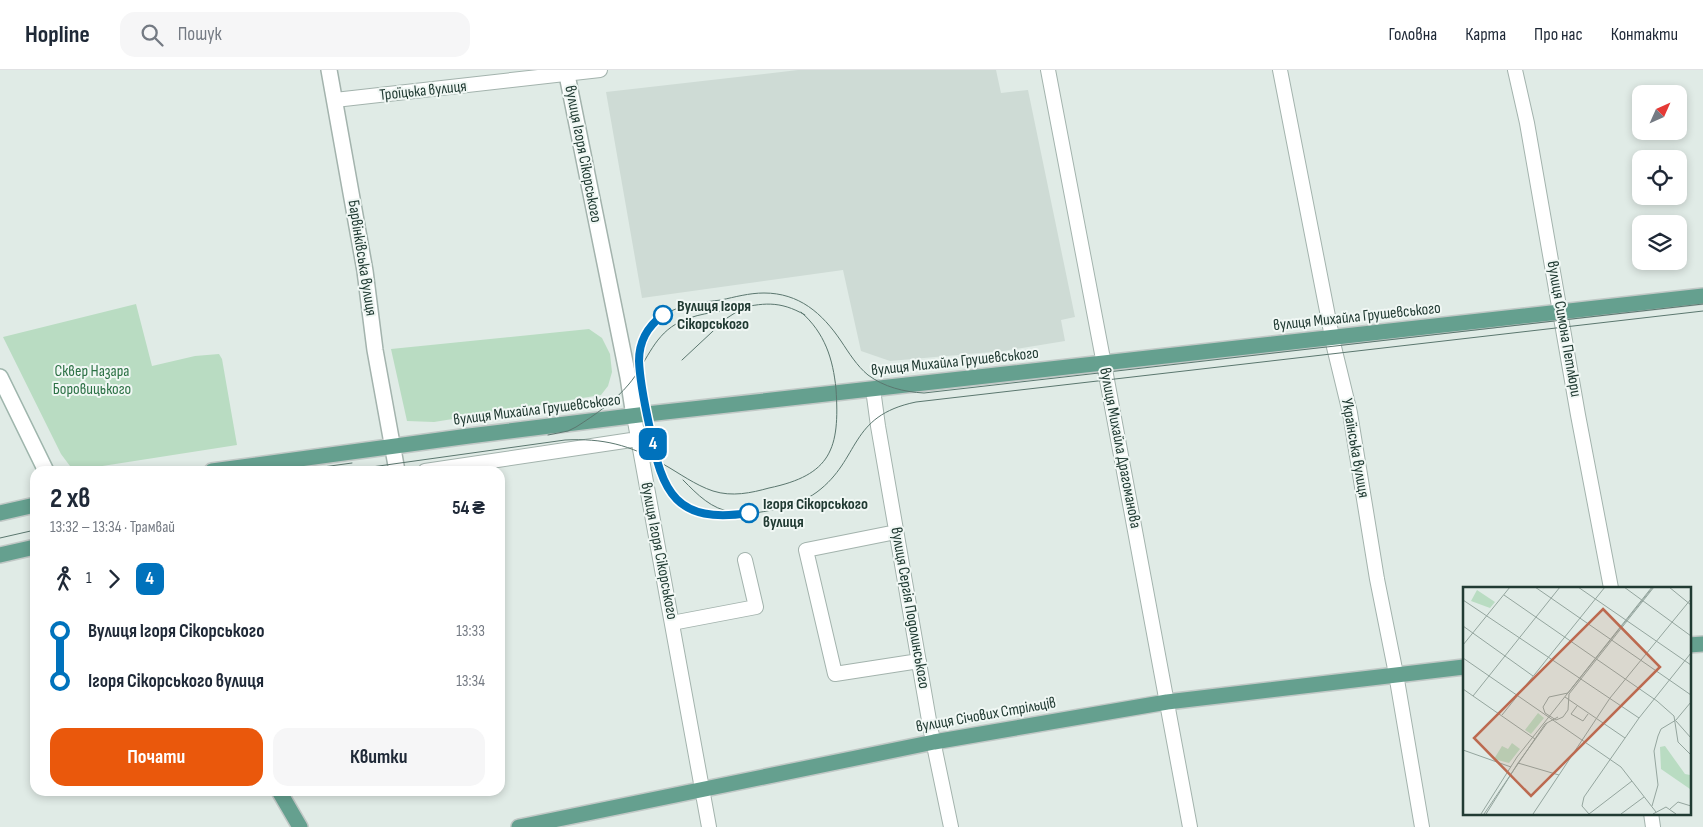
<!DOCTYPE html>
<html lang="uk">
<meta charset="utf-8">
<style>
body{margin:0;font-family:"Sofia Sans Condensed",sans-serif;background:#f6f6f7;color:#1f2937;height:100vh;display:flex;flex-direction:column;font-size:19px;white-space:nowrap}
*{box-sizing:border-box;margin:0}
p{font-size:16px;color:#747a83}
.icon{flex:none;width:28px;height:28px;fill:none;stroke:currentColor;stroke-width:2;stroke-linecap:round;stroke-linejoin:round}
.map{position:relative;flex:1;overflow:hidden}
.details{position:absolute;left:30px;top:396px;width:475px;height:330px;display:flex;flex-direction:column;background:#fff;border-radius:15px;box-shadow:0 2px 8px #0003}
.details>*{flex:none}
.badge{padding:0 10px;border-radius:8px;font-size:18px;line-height:32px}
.needle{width:32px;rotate:45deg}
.fabs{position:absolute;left:1632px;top:15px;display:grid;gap:10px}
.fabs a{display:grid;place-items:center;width:55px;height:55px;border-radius:10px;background:#fff;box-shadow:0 2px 8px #0003;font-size:25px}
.map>.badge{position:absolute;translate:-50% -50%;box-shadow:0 0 0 2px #fff}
.legs{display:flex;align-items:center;gap:8px;height:55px;padding:0 20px;font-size:16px}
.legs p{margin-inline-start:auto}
.headline{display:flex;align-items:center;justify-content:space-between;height:85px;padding:0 20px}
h1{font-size:28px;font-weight:700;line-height:38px}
.action{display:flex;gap:10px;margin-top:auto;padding:10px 20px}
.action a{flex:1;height:58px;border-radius:15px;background:#ea580c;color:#fff;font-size:20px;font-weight:700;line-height:58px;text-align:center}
.action a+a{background:#f6f6f7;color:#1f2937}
ul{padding:0 20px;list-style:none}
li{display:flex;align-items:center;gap:18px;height:50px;font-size:19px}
li i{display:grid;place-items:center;width:8px;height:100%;margin:0 6px;background:currentColor}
li i::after{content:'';width:12px;height:12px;margin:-6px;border:4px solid;border-radius:50%;background:#fff}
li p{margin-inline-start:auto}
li:first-child i{background:linear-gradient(#0000 50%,currentColor 0)}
li:last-child i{background:linear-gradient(currentColor 50%,#0000 0)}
header{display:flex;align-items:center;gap:30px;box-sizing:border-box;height:70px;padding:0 25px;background:#fff;border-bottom:1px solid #e0e1e3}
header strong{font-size:24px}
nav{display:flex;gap:28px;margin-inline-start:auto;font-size:18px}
.search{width:350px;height:45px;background:#f6f6f7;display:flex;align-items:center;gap:12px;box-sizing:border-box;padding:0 18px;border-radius:15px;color:#747a83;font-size:19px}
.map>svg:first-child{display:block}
.built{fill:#cedbd5}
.green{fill:#b9dcc2}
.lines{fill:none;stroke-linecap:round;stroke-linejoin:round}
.minor-casing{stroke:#a3b3ad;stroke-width:16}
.tertiary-casing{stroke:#a3b3ad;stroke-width:18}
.secondary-casing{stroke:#9fb6ad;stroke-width:18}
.primary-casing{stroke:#c1c8c6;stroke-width:18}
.minor{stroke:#fff;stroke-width:14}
.tertiary{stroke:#fff;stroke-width:15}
.secondary{stroke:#fff;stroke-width:15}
.primary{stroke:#65a08f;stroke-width:15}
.tram{stroke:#5b776f;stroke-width:1}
.line-1-casing{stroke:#fff;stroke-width:11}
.line-1{stroke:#0072bc;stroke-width:8}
.stop-1-dot{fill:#fff;stroke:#0072bc;stroke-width:2.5}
.labels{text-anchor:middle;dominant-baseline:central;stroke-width:4;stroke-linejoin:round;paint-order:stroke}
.street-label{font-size:16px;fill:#213b33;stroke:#f0f7f4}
.stop-label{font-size:16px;font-weight:bold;fill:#213b33;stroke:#f0f7f4;text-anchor:start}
.park-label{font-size:16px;fill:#2c7145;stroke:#f0f7f4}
.inset-road{fill:none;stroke:#94a59e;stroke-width:1}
.view{fill:#bc6a50;fill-opacity:0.15;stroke:#bc6a50;stroke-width:2.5}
.inset-edge{fill:none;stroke:#213b33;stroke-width:2.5}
</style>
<header>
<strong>Hopline</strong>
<div class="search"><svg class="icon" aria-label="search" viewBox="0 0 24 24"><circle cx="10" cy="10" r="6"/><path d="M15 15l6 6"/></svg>Пошук</div>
<nav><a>Головна</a><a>Карта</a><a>Про нас</a><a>Контакти</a></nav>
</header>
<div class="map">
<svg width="1703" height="757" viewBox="0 0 1703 757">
<rect width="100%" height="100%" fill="#e0ebe6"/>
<path class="built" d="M798,0H996L1001,23L1028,20L1075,247L1061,250L1065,271L1003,281L890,291L861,281L843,200L642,228L606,22Z"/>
<path class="green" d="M136,234L152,296L195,286L219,284L222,289L237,375L96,397L79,398L70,396L61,384L3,267Z
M589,259L602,268L610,284L612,302L608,316L601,325L434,352L407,351L391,279Z"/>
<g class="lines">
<defs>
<path id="minor" d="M1048,0L1107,310L1190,757
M1280,0L1334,277L1350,343L1377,509L1396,604L1422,757
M1515,0L1527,53L1578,345L1611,518
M335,30L600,0
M873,319L878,356L930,656L951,757
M634,346L709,757
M425,401L638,369
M896,462L806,480L835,604L919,591
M672,553L756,537L745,490
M1651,743L1653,757"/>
<path id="tertiary" d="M329,0L365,201L375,280L397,401
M566,0L628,307L634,346"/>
<path id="secondary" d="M0,307L46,401"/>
<path id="primary" d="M212,401L469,366L647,344L1703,226
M0,443L35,435
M0,485L35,477
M1689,575L1703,574
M279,721L300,757
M519,757L934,672L1167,632L1464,597"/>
</defs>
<use href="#minor" class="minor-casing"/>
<use href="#tertiary" class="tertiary-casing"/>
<use href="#secondary" class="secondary-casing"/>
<use href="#primary" class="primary-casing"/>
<use href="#minor" class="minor"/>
<use href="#tertiary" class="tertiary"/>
<use href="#secondary" class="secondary"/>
<use href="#primary" class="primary"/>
<path class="tram" d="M1703,234L924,323C904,322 884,317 868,305C857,296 849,283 841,271C822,243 799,223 764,223C749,223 735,227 721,230C704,232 686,234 671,241C662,245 655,251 649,258C643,265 639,274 639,284C637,303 643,323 647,342C651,363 653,385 660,404C663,412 667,419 673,425C687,441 708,448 730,446C758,443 794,439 817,422C861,389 848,346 916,332L1703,241
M682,290L727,248L738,241
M548,365L568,361L576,357C595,345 615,331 629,314C646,294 652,268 676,254C693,244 716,242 735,239C763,233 779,230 805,245
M294,401L352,393
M343,401L565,370C603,368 630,375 663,394C679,403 695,415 713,421C732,427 751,423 769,418C831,405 840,379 836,319C833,289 825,263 801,242
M683,410C698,425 711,439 732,442
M0,468L35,460"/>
</g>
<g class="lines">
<defs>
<path id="line-1" d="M663,245C647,257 639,271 639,291C640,314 645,336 650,359C662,423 676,454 749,443"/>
</defs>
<use href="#line-1" class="line-1-casing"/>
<use href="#line-1" class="line-1"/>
</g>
<g class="stop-1-dot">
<circle cx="663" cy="245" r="9"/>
<circle cx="749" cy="443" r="9"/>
</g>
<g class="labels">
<g class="street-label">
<text transform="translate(423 21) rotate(-6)">Троїцька вулиця</text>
<text transform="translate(583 84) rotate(79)">вулиця Ігоря Сікорського</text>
<text transform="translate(362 188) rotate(81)">Барвінківська вулиця</text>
<text transform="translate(1357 247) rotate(-6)">вулиця Михайла Грушевського</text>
<text transform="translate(1564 259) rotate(80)">вулиця Симона Петлюри</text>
<text transform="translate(955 292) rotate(-6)">вулиця Михайла Грушевського</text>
<text transform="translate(537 340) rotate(-7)">вулиця Михайла Грушевського</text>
<text transform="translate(1120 378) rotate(79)">вулиця Михайла Драгоманова</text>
<text transform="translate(1355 378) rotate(80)">Українська вулиця</text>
<text transform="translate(659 481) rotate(79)">вулиця Ігоря Сікорського</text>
<text transform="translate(910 538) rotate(80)">вулиця Сергія Подолинського</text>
<text transform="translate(986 645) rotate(-10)">вулиця Січових Стрільців</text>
</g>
<g class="stop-label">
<text x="677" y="236">Вулиця Ігоря<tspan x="677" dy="18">Сікорського</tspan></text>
<text x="763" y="434">Ігоря Сікорського<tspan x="763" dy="18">вулиця</tspan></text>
</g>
<g class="park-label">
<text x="92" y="301">Сквер Назара<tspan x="92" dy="18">Боровицького</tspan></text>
</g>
</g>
<g transform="translate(1463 517)">
<rect width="228" height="228" fill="#e0ebe6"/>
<path d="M14,3L32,15L27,21L8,14ZM75,126L81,131L68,147L62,143ZM49,156L57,162L46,176L31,172L39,159L45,162ZM202,159L222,187L227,188V202L198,182L197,160Z" fill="#b9dcc2"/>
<path class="inset-road" d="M72,0L228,108M115,0L228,78M161,0L228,49M190,0L105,106L86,110L80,120L82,126L93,133L100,130L105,123L106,107L191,0M206,0L228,18M41,8L194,114L211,129L215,155L228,168M0,13L176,131M0,39L70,89M0,58L47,0M0,71L158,180L193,225M0,102L72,152M10,109L97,0M102,110L162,151M114,119L108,127L120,134L125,127M39,128L142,0M213,134L228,151M0,163L48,180M55,176L84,136M189,219L195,198L191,164L195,149L198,142L213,133L228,115M207,222L215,215L228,219M18,227L54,170L189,0M21,227L82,137L95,130M23,227L55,176L96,188L147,111L228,12M70,227L96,188M126,227L119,219L121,210L176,131L228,66M126,227L169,194M158,227L181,210M190,227L203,220L213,227"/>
<path class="view" d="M140,22L197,80L68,209L11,151Z"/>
<rect width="228" height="228" class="inset-edge"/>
</g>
</svg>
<div class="fabs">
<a><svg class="needle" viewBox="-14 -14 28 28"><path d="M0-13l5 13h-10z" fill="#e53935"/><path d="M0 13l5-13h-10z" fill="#747a83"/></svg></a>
<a><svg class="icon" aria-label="locate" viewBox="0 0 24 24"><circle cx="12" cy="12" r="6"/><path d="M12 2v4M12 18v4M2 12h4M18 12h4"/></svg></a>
<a><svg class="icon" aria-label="layers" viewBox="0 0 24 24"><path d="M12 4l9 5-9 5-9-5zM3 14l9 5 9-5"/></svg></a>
</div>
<b class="badge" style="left:653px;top:374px;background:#0072bc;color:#fff">4</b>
<section class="details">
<div class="headline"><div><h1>2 хв</h1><p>13:32 – 13:34 · Трамвай</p></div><b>54 ₴</b></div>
<div class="legs"><svg class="icon" aria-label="walk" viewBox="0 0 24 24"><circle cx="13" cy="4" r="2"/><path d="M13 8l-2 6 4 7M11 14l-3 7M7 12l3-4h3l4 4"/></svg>1<svg class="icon" aria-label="forward" viewBox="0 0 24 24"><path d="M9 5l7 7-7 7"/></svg><b class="badge" style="background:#0072bc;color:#fff">4</b></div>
<ul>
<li><i style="color:#0072bc"></i><b>Вулиця Ігоря Сікорського</b><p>13:33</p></li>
<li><i style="color:#0072bc"></i><b>Ігоря Сікорського вулиця</b><p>13:34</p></li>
</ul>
<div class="action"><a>Почати</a><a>Квитки</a></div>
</section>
</div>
